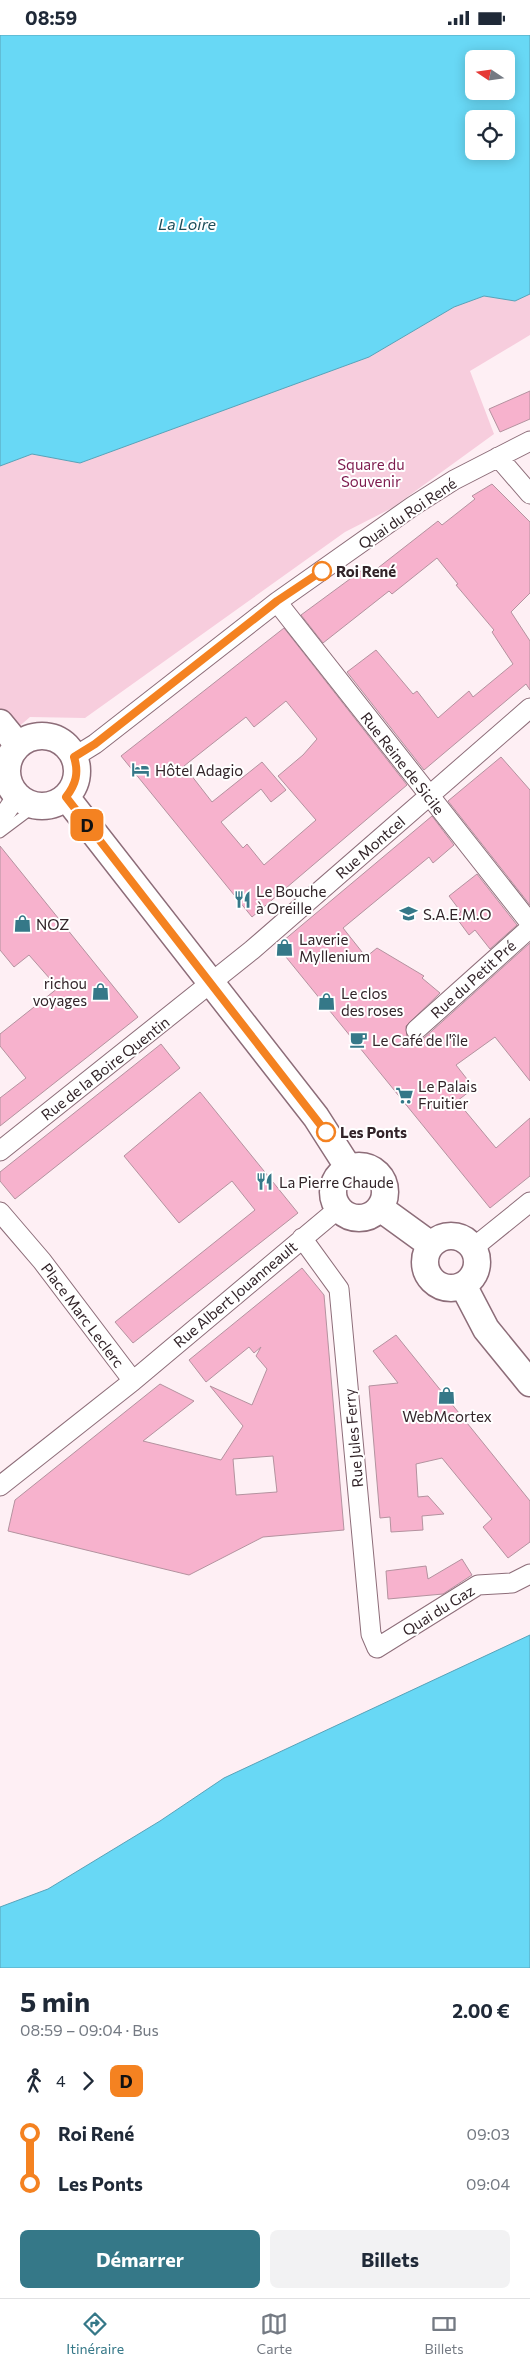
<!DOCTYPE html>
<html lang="fr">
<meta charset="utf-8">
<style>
body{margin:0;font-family:Commissioner,sans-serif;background:#f2f2f3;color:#1f2937;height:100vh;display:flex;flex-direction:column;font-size:19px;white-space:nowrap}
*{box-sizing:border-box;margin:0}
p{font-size:16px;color:#747a83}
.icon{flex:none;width:28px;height:28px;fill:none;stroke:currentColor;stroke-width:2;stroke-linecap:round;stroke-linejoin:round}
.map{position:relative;height:1933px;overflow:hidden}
.details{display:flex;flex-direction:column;background:#fff;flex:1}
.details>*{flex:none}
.badge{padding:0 10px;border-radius:8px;font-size:18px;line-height:32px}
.needle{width:32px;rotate:283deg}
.fabs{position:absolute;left:465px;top:15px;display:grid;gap:10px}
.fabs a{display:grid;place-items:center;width:50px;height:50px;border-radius:8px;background:#fff;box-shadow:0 2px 12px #0003;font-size:25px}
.map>.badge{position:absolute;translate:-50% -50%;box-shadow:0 0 0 2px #fff}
.legs{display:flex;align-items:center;gap:8px;height:55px;padding:0 20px;font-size:16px}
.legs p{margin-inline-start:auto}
.headline{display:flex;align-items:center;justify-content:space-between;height:85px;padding:0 20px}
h1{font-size:28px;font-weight:700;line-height:38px}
.primary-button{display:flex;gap:10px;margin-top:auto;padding:10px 20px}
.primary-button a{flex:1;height:58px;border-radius:8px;background:#357888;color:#fff;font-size:20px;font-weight:700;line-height:58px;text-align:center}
.primary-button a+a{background:#f2f2f3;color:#1f2937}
ul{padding:0 20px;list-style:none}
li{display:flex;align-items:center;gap:18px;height:50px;font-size:19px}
li i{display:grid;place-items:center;width:8px;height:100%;margin:0 6px;background:currentColor}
li i::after{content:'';width:12px;height:12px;margin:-6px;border:4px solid;border-radius:50%;background:#fff}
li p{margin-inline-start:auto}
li:first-child i{background:linear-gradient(#0000 50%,currentColor 0)}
li:last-child i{background:linear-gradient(currentColor 50%,#0000 0)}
.status{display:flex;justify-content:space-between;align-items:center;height:35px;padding:0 25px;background:#fff;direction:ltr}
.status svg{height:14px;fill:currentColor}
.tabs{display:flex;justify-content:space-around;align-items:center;height:70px;border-top:1px solid #e0e1e3;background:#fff;font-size:14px;color:#747a83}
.tabs a{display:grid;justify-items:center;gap:2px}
.tabs .active{color:#357888}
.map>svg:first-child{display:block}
.green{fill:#f7cddd}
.water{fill:#68d8f5;stroke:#58a2b8;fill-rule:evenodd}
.building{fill:#f7b2cd;stroke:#b4929f;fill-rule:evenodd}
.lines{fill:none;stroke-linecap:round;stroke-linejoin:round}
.lane-casing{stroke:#8d6d79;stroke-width:11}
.street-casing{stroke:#8d6d79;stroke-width:21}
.secondary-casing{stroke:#8d6d79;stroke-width:29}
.lane{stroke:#fff;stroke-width:9}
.street{stroke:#fff;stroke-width:19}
.secondary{stroke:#fff;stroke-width:26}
.line-1-casing{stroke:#fff;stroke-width:11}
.line-1{stroke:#f48221;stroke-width:8}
.stop-1-dot{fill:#fff;stroke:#f48221;stroke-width:2.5}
.labels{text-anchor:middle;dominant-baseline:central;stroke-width:4;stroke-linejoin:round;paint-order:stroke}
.park-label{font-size:15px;fill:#7d1b4e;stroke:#fff}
.street-label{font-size:15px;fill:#322429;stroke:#fff}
.stop-label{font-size:15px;font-weight:bold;fill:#322429;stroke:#fff;text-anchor:start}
.poi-label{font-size:15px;fill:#322429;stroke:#fff;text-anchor:start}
.water-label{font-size:16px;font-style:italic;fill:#1d4e5a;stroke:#fff}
</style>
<div class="status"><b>08:59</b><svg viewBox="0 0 49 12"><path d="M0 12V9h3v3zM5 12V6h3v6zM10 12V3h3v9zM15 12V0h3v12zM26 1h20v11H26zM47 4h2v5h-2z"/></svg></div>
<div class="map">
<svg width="530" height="1933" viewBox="0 0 530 1933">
<rect width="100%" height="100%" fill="#feeff4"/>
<path class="green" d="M530,259V300L470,336L494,399L392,473L345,497L85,683L30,682L0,708V431L32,419L80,428L369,322L454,272L484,261L515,266Z"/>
<path class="water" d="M0,0H530V259L515,266L484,261L454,272L369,322L80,428L32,419L0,431ZM474,24H506V56H474ZM474,84H506V116H474Z
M530,1600V1933H0V1872L48,1854L160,1786L224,1743Z"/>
<path class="building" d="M530,356V384L500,397L489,374Z
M492,449L530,487V558L511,577L530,606V655L526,649L424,735L347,637L376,615L413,659L417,656L438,683L469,656L473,662L513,629L492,597L494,595L456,550L458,549L437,523L392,559L389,556L323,608L301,580L369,530L374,536L438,486L442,490L475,464L472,461Z
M284,593L407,750L252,882L121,721ZM286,666L317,704L303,720L278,741L316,785L264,830L247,809L243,813L221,787L261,754L271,767L286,755L262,727L212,767L184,731L246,682L254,692Z
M501,722L530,755V870L448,766Z
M432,781L454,810L433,828L429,822L343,893L366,922L377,913L424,941L422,943L440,958L406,991L407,1002L413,1006L424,1003L530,908V1046L495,1002L456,1030L474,1053L457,1066L496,1113L530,1083V1141L490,1173L277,911Z
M0,811L138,982L0,1091V1063L26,1043L0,1011V999L58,953L29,920L14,932L0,915Z
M477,839L517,890L490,914L475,895L469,900L455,881L461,877L449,861Z
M161,1009L180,1033L15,1164L0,1146V1137Z
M200,1057L298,1178L133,1308L115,1287L255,1175L232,1146L179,1188L124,1121Z
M302,1233L324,1260L344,1495L263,1502L189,1540L8,1496L15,1465L160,1349L194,1366L143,1406L221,1425L243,1391L210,1351L252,1370L267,1334L256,1321L261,1312L254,1318L249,1312L206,1347L189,1325ZM273,1421L277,1457L236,1460L233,1424Z
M396,1300L530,1466V1507L508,1523L483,1492L492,1484L442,1423L416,1429L418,1462L428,1461L444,1479L422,1481L423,1495L391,1497L390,1482L380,1483L369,1351L398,1348L373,1316Z
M462,1524L472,1540L443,1559L388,1564L386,1536L426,1531L428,1544Z"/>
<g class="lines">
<defs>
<path id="lane" d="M0,798L36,771"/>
<path id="street" d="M498,422L530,459
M277,567L530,888
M74,722L95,709L277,567L413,471L454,445L530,406
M0,786L17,761
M416,995L530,893
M0,1116L252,915L530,673
M0,1177L42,1226L133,1346
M302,1203L339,1254L371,1599L377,1613L478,1550L512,1548L530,1539
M473,1213L530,1167
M0,1451L133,1346L338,1174"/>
<path id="secondary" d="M0,688L18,710
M7 736a35 35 0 1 1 70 0a35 35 0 1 1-70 0Z
M66,762L316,1082L348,1132
M333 1157a26 26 0 1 1 52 0a26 26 0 1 1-52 0Z
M380,1173L431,1210
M425 1227a26 26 0 1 1 52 0a26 26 0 1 1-52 0Z
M463,1250L486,1294L530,1348"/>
</defs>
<use href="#lane" class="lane-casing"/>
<use href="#street" class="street-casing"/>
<use href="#secondary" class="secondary-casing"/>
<use href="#lane" class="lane"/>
<use href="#street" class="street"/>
<use href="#secondary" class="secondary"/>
</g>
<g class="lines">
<defs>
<path id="line-1" d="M322,536L277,566L95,709L74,722C79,738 76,749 66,762L326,1097"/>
</defs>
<use href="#line-1" class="line-1-casing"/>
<use href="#line-1" class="line-1"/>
</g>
<defs>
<symbol id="hotel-bare" viewBox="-9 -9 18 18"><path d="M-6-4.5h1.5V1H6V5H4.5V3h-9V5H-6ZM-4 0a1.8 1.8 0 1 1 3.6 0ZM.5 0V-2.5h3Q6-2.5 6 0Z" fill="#357888" stroke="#fff" stroke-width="2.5" paint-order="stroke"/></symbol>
<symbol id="restaurant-bare" viewBox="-9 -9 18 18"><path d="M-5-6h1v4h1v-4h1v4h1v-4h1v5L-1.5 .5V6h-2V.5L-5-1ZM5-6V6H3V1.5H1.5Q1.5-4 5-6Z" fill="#357888" stroke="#fff" stroke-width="2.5" paint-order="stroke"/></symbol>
<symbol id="school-bare" viewBox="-9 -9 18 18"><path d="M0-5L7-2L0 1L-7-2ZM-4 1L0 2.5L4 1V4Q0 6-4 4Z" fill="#357888" stroke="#fff" stroke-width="2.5" paint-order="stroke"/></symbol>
<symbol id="shop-bare" viewBox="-9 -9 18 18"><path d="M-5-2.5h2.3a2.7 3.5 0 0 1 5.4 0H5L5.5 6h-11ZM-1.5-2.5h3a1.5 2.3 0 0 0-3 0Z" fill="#357888" stroke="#fff" stroke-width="2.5" paint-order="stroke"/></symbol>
<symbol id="cafe-bare" viewBox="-9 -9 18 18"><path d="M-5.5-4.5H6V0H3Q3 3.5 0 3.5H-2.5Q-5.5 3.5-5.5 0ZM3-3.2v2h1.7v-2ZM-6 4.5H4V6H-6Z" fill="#357888" stroke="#fff" stroke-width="2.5" paint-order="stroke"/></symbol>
<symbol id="supermarket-bare" viewBox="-9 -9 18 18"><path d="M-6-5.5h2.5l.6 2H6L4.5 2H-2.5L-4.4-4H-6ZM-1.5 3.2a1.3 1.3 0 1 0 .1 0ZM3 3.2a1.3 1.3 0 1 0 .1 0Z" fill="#357888" stroke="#fff" stroke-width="2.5" paint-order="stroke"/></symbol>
</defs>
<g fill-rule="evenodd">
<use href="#hotel-bare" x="128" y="722" width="25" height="25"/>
<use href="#restaurant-bare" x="230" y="852" width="25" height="25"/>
<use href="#school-bare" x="396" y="866" width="25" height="25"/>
<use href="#shop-bare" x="10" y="876" width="25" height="25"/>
<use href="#shop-bare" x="272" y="900" width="25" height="25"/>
<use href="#shop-bare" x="88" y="944" width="25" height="25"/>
<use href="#shop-bare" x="314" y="954" width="25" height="25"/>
<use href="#cafe-bare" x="346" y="992" width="25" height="25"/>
<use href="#supermarket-bare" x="392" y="1048" width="25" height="25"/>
<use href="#restaurant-bare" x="252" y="1134" width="25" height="25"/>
<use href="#shop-bare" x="434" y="1348" width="25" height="25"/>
</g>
<g class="stop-1-dot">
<circle cx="322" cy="536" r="9"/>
<circle cx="326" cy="1097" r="9"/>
</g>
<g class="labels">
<g class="park-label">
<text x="371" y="429">Square du<tspan x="371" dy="17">Souvenir</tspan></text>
</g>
<g class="street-label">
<text transform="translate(407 478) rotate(-34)">Quai du Roi René</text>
<text transform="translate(403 728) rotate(52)">Rue Reine de Sicile</text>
<text transform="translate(370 812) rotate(-41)">Rue Montcel</text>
<text transform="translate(473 944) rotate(-42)">Rue du Petit Pré</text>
<text transform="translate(105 1033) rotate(-38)">Rue de la Boire Quentin</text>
<text transform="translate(235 1259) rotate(-40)">Rue Albert Jouanneault</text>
<text transform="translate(83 1280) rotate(53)">Place Marc Leclerc</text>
<text transform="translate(353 1403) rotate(-95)">Rue Jules Ferry</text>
<text transform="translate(438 1575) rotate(-32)">Quai du Gaz</text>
</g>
<g class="stop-label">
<text x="336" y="536">Roi René</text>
<text x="340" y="1097">Les Ponts</text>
</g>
<g class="poi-label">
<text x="155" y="735">Hôtel Adagio</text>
<text x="256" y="856">Le Bouche<tspan x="256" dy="17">à Oreille</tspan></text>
<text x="423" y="879">S.A.E.M.O</text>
<text x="36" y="889">NOZ</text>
<text x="299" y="904">Laverie<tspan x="299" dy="17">Myllenium</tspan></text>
<text x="87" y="948" text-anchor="end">richou<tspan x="87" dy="17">voyages</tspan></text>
<text x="341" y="958">Le clos<tspan x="341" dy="17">des roses</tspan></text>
<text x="372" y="1005">Le Café de l'île</text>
<text x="418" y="1051">Le Palais<tspan x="418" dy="17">Fruitier</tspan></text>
<text x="279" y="1147">La Pierre Chaude</text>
<text x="447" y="1381" text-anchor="middle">WebMcortex</text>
</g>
<g class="water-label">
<text x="187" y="188">La Loire</text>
</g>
</g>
</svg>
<div class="fabs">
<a><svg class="needle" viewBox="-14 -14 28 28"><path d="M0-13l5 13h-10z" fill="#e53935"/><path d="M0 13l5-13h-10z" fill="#747a83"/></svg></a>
<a><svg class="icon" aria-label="locate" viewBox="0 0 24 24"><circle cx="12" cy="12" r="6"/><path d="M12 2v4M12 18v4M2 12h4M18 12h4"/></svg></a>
</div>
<b class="badge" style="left:87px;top:790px;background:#f48221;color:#111">D</b>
</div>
<section class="details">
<div class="headline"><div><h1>5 min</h1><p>08:59 – 09:04 · Bus</p></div><b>2.00 €</b></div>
<div class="legs"><svg class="icon" aria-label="walk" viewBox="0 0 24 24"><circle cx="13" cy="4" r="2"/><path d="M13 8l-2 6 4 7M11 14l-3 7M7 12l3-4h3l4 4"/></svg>4<svg class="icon" aria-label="forward" viewBox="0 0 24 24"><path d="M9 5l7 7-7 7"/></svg><b class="badge" style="background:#f48221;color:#111">D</b></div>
<ul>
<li><i style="color:#f48221"></i><b>Roi René</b><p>09:03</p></li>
<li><i style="color:#f48221"></i><b>Les Ponts</b><p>09:04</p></li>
</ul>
<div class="primary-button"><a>Démarrer</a><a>Billets</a></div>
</section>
<nav class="tabs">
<a class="active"><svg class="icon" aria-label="directions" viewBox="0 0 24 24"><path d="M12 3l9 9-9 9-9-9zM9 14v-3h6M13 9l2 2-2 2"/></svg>Itinéraire</a>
<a><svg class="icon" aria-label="map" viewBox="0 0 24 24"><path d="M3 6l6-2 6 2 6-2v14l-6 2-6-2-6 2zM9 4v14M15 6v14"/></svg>Carte</a>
<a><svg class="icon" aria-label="tickets" viewBox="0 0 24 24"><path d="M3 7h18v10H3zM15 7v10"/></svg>Billets</a>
</nav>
